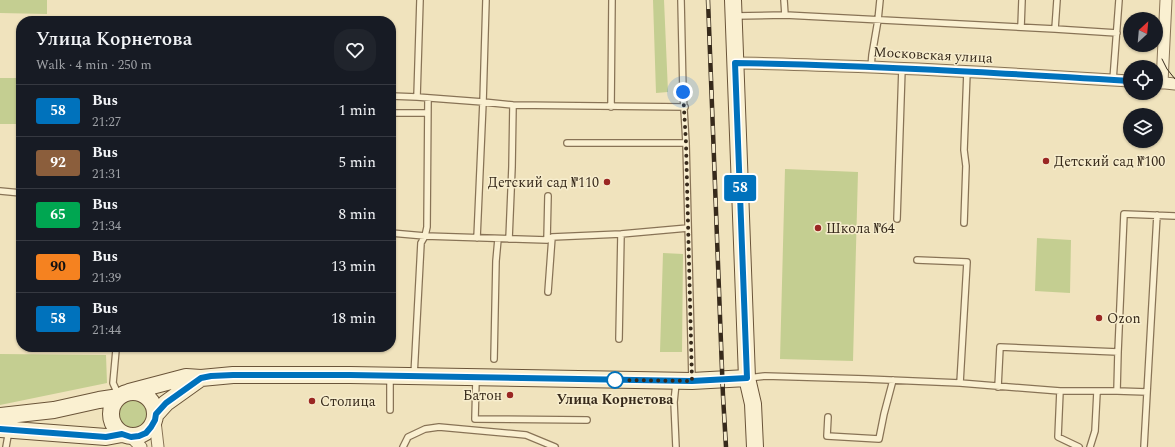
<!DOCTYPE html>
<meta charset="utf-8">
<style>
body{margin:0;font-family:Spectral,serif;background:#20242c;color:#f1f3f6;height:100vh;display:flex;flex-direction:column;font-size:15px;white-space:nowrap}
*{box-sizing:border-box;margin:0}
p{font-size:13px;color:#9ea1a6}
.icon{flex:none;width:22px;height:22px;fill:none;stroke:currentColor;stroke-width:2;stroke-linecap:round;stroke-linejoin:round}
.map{position:relative;flex:1;overflow:hidden}
.panel{position:absolute;left:16px;top:16px;width:380px;height:336px;display:flex;flex-direction:column;background:#171b24;border-radius:16px;box-shadow:0 1px 3px #0004}
.panel>*{flex:none}
.badge{padding:0 8px;border-radius:3px;font-size:14px;line-height:26px}
.needle{width:26px;rotate:26deg}
.tools{position:absolute;left:1123px;top:12px;display:grid;gap:8px}
.tools a{display:grid;place-items:center;width:40px;height:40px;border-radius:50%;background:#171b24;box-shadow:0 1px 3px #0004;font-size:20px}
.you{position:absolute;width:20px;height:20px;margin:-10px;border:3px solid #fff;border-radius:50%;background:#1a73e8;box-shadow:0 0 0 6px #1a73e833}
.map>.badge{position:absolute;translate:-50% -50%;box-shadow:0 0 0 2px #fff}
.round{display:grid;place-items:center;flex:none;width:42px;height:42px;border-radius:16px;background:#20242c}
.summary{display:flex;align-items:center;justify-content:space-between;height:68px;padding:0 20px}
h1{font-size:19px;font-weight:600;line-height:30px}
ul{padding:0;list-style:none}
li{display:flex;align-items:center;gap:12px;height:52px;padding:0 20px;border-top:1px solid #363941}
li div{flex:1}
li b{display:block;font-size:15px}
li em{font-style:normal}
li .badge{min-width:44px;font-weight:700;text-align:center}
.map>svg:first-child{display:block}
.green{fill:#c4ce91}
.lines{fill:none;stroke-linecap:round;stroke-linejoin:round}
.lane-casing{stroke:#887356;stroke-width:8}
.street-casing{stroke:#887356;stroke-width:13}
.secondary-casing{stroke:#6a5439;stroke-width:18}
.lane{stroke:#faf0d1;stroke-width:5.5}
.street{stroke:#faf0d1;stroke-width:11}
.secondary{stroke:#faf0d1;stroke-width:16}
.tram{stroke:#372a1b;stroke-width:1}
.rail-casing{stroke:#372a1b;stroke-width:4.5}
.rail{stroke:#f7edcd;stroke-width:3;stroke-dasharray:9;stroke-linecap:butt}
.line-casing{stroke:#fff;stroke-width:9}
.line{stroke:#0072bc;stroke-width:6}
.walk{stroke:#372a1b;stroke-width:4;stroke-dasharray:0 7.2}
.poi-dot{fill:#9a2723;stroke:#f7edcd;stroke-width:1.5}
.stop-dot{fill:#fff;stroke:#0072bc;stroke-width:2}
.labels{text-anchor:middle;dominant-baseline:central;stroke-width:3;stroke-linejoin:round;paint-order:stroke}
.street-label{font-size:14px;fill:#372a1b;stroke:#f7edcd}
.poi-label{font-size:14px;fill:#372a1b;stroke:#f7edcd;text-anchor:start}
.stop-label{font-size:14px;font-weight:bold;fill:#372a1b;stroke:#f7edcd}
</style>
<div class="map">
<svg width="1175" height="447" viewBox="0 0 1175 447">
<rect width="100%" height="100%" fill="#f0e3bd"/>
<path class="green" d="M0,0H47V14L0,13Z
M653,0H664L668,92L656,93Z
M0,78H21V124H0Z
M785,169L858,172L853,361L780,359Z
M1037,238L1071,240L1070,293L1035,291Z
M663,253L683,254L682,352H660Z
M0,354L106,355L107,383L0,405Z
M117 414a16 16 0 1 1 32 0a16 16 0 1 1-32 0Z"/>
<g class="lines">
<defs>
<path id="lane" d="M420,0L417,97L483,102L513,105L685,107
M681,0L683,92L686,143L692,379
M784,0L785,15
M735,16L785,15L1055,29L1117,33
M1021,27L1022,0
M1055,29L1057,0
M871,67L872,55L878,20L880,0
M1113,80L1119,0
M391,96L417,97
M611,107L612,0
M391,113H427
M567,143H686
M0,191L21,193
M897,219L902,68
M964,223L966,166L964,150L967,72
M391,233L425,236L547,240L552,237L621,234L688,228
M477,238L483,102L486,0
M509,239L512,167L513,105
M547,240L548,196
M917,260L967,262L960,383
M548,292L552,237
M619,339L621,234
M116,350L113,383L119,396
M1118,352L1124,214L1175,216
M494,359L496,261L498,239
M414,376L421,243L425,236L427,227L428,98
M748,378L765,376L866,379L960,383L1060,391H1117L1147,392
M476,379L475,419L587,420
M998,387L1000,347L1118,352L1117,391H1115
M1060,391L1058,437L1079,447
M390,410V378
M828,417L827,436L879,439L884,414L893,380
M6,447L9,430
M403,447L408,437L425,429L439,427L526,435L555,447
M676,447L674,402L676,383
M1090,447L1095,431L1097,392H1098
M1144,447L1157,215"/>
<path id="street" d="M735,63C771,63 806,65 841,66C938,69 1034,75 1130,81
M1156,82L1175,84
M1162,83L1166,0
M155,421L158,447
M131,437L141,447"/>
<path id="secondary" d="M733,0L747,378L753,404L755,447
M111 414a22 22 0 1 1 44 0a22 22 0 1 1-44 0Z
M129,392L186,377L201,378L233,375H350L692,381L747,378
M156,414L166,403L201,378
M0,416L54,410L99,400L119,397
M0,429L106,437L122,434"/>
</defs>
<use href="#lane" class="lane-casing"/>
<use href="#street" class="street-casing"/>
<use href="#secondary" class="secondary-casing"/>
<use href="#lane" class="lane"/>
<use href="#street" class="street"/>
<use href="#secondary" class="secondary"/>
<path class="tram" d="M1162,59L1167,69L1175,79"/>
<defs>
<path id="rail" d="M708,0L723,396L726,447"/>
</defs>
<use href="#rail" class="rail-casing"/>
<use href="#rail" class="rail"/>
</g>
<g class="lines">
<defs>
<path id="line" d="M0,429L106,437L122,434L131,437L139,436L146,433L151,427L155,420L156,414L166,403L201,378L211,376L233,375H350L692,381L747,378L735,63C867,65 999,73 1130,81"/>
</defs>
<use href="#line" class="line-casing"/>
<use href="#line" class="line"/>
<path class="walk" d="M615,380L692,381L686,143L683,92"/>
</g>
<g class="poi-dot">
<circle cx="1046" cy="161" r="4"/>
<circle cx="607" cy="182" r="4"/>
<circle cx="818" cy="228" r="4"/>
<circle cx="1099" cy="318" r="4"/>
<circle cx="510" cy="395" r="4"/>
<circle cx="312" cy="401" r="4"/>
</g>
<circle class="stop-dot" cx="615" cy="380" r="8"/>
<g class="labels">
<g class="street-label">
<text transform="translate(933 55) rotate(3)">Московская улица</text>
</g>
<g class="poi-label">
<text x="1054" y="161">Детский сад №100</text>
<text x="599" y="182" text-anchor="end">Детский сад №110</text>
<text x="826" y="228">Школа №64</text>
<text x="1107" y="318">Ozon</text>
<text x="502" y="395" text-anchor="end">Батон</text>
<text x="320" y="401">Столица</text>
</g>
<g class="stop-label">
<text x="615" y="399">Улица Корнетова</text>
</g>
</g>
</svg>
<div class="tools">
<a><svg class="needle" viewBox="-14 -14 28 28"><path d="M0-13l5 13h-10z" fill="#e53935"/><path d="M0 13l5-13h-10z" fill="#9ea1a6"/></svg></a>
<a><svg class="icon" aria-label="locate" viewBox="0 0 24 24"><circle cx="12" cy="12" r="6"/><path d="M12 2v4M12 18v4M2 12h4M18 12h4"/></svg></a>
<a><svg class="icon" aria-label="layers" viewBox="0 0 24 24"><path d="M12 4l9 5-9 5-9-5zM3 14l9 5 9-5"/></svg></a>
</div>
<div class="you" style="left:683px;top:92px"></div>
<b class="badge" style="left:740px;top:188px;background:#0072bc;color:#fff">58</b>
<section class="panel">
<div class="summary"><div><h1>Улица Корнетова</h1><p>Walk · 4 min · 250 m</p></div><a class="round"><svg class="icon" aria-label="heart" viewBox="0 0 24 24"><path d="M12 20l-8-8c-3-5 5-10 8-4 3-6 11-1 8 4z"/></svg></a></div>
<ul>
<li><span class="badge" style="background:#0072bc;color:#fff">58</span><div><b>Bus</b><p>21:27</p></div><em>1 min</em></li>
<li><span class="badge" style="background:#8b5e3c;color:#fff">92</span><div><b>Bus</b><p>21:31</p></div><em>5 min</em></li>
<li><span class="badge" style="background:#00a651;color:#fff">65</span><div><b>Bus</b><p>21:34</p></div><em>8 min</em></li>
<li><span class="badge" style="background:#f58220;color:#111">90</span><div><b>Bus</b><p>21:39</p></div><em>13 min</em></li>
<li><span class="badge" style="background:#0072bc;color:#fff">58</span><div><b>Bus</b><p>21:44</p></div><em>18 min</em></li>
</ul>
</section>
</div>
